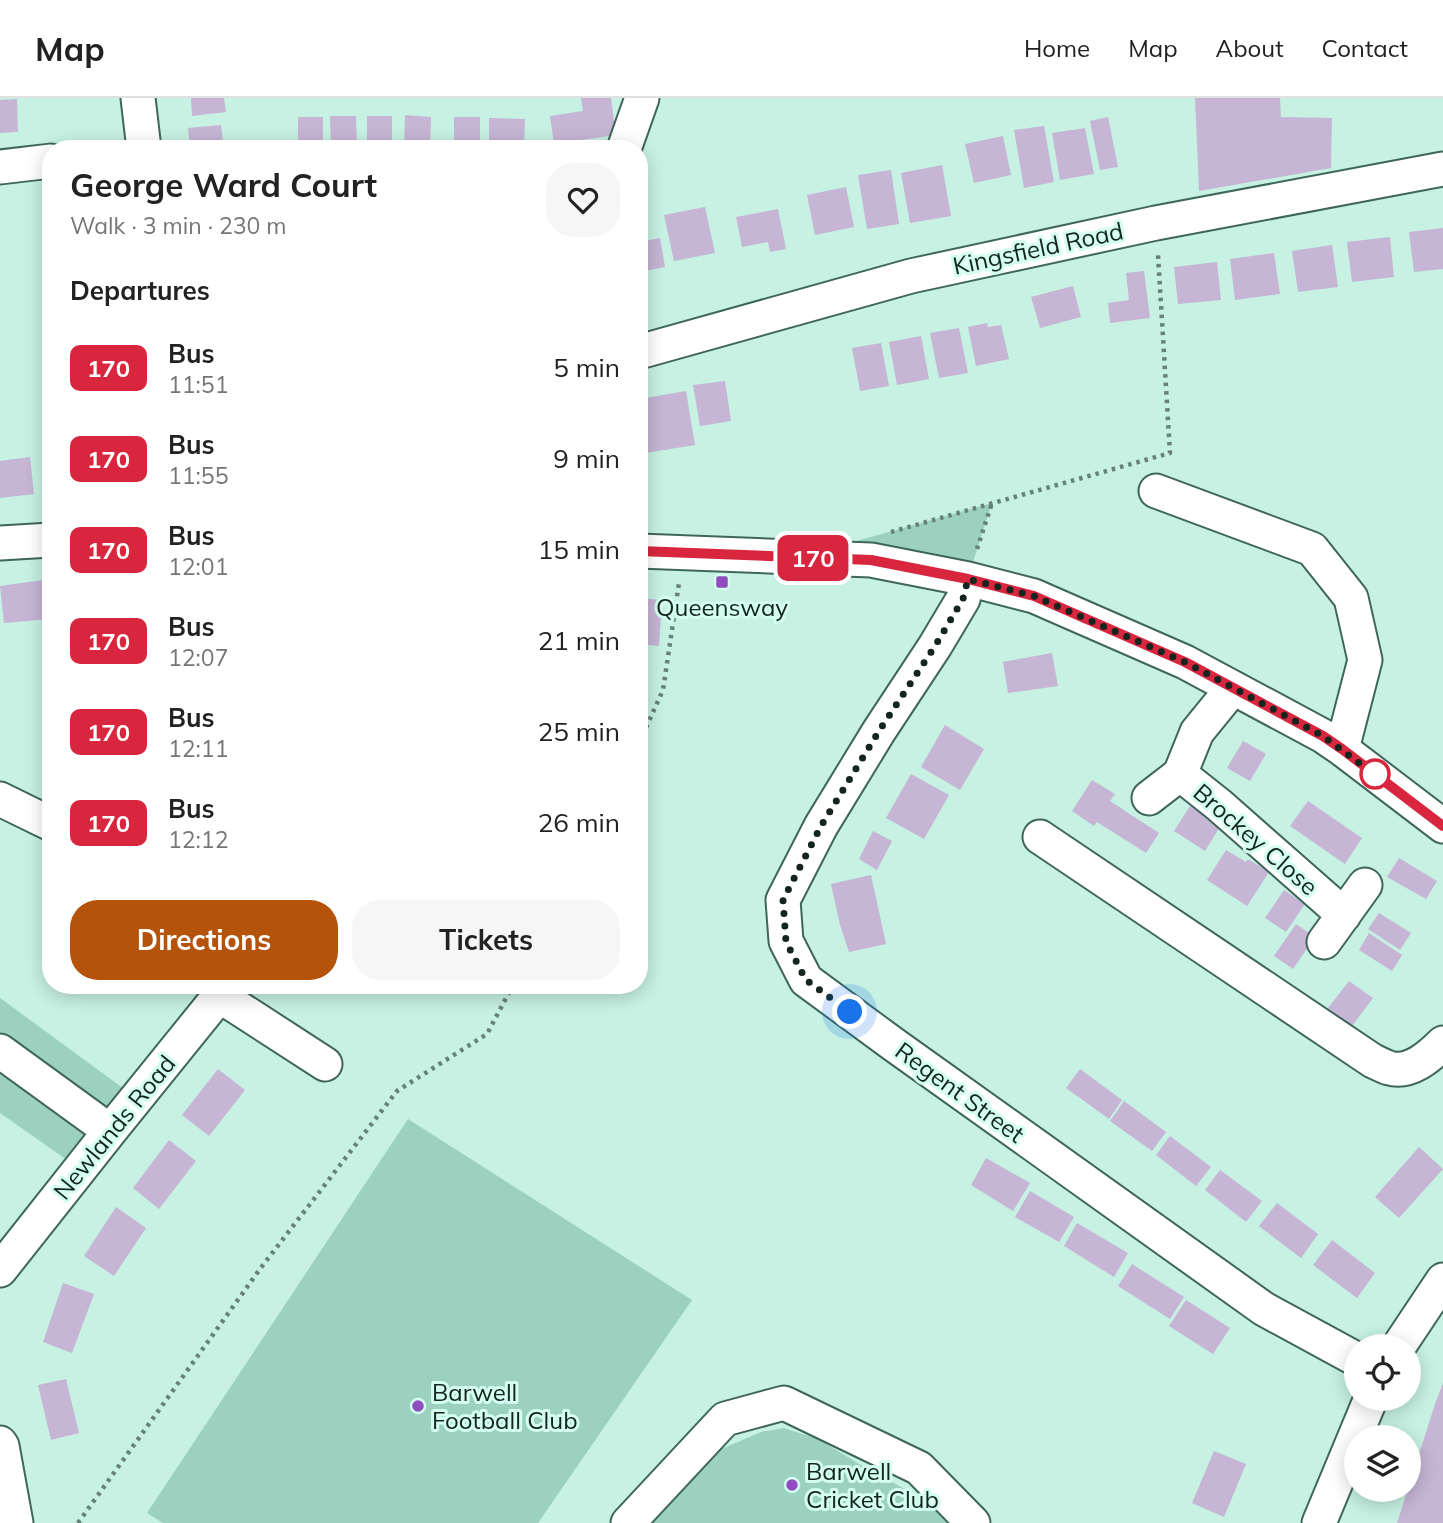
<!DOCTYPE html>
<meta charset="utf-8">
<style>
body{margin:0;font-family:Mulish,sans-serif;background:#f6f6f6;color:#222;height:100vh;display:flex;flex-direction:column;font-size:26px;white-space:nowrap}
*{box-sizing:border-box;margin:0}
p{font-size:23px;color:#767676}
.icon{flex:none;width:38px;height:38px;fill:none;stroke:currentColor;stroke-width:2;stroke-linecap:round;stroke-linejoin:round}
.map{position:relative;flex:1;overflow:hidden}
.details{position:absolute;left:42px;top:42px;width:606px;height:854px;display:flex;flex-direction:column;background:#fff;border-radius:28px;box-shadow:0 4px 18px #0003}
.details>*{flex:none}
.badge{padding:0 14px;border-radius:10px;font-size:24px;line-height:46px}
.tools{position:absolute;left:1344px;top:1236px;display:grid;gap:14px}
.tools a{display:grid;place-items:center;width:77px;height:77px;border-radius:50%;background:#fff;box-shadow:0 4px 18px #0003;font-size:35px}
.you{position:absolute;width:35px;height:35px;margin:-18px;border:5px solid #fff;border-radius:50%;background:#1a73e8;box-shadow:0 0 0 10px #1a73e833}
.map>.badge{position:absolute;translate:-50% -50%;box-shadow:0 0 0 4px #fff}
h2{padding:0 28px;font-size:26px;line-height:63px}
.round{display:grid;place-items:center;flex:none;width:74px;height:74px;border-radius:28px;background:#f6f6f6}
.headline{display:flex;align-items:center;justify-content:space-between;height:119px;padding:0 28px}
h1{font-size:33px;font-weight:700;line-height:52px}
.primary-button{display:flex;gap:14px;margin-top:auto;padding:14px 28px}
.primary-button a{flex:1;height:80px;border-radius:28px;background:#b45309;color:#fff;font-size:28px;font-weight:700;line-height:80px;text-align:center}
.primary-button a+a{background:#f6f6f6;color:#222}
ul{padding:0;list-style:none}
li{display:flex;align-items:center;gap:21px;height:91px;padding:0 28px}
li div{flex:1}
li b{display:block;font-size:26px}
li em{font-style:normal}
li .badge{min-width:77px;font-weight:700;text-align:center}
header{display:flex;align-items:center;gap:42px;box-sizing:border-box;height:98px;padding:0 35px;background:#fff;border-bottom:2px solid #e0e0e0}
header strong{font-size:33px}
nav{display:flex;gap:38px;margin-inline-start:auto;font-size:24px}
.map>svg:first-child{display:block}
.green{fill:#9cd1c0}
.building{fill:#c6b5d5}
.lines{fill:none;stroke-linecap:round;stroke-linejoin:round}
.minor-casing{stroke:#3f665a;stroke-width:37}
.path{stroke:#668279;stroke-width:4.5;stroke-dasharray:3.5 5;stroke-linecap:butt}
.minor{stroke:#fff;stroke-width:33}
.line-casing{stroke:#fff;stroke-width:16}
.line{stroke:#d7263d;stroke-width:10}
.walk{stroke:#14241f;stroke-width:7;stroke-dasharray:0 12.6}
.poi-dot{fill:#914cbf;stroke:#d3fef0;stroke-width:2.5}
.stop-dot{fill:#fff;stroke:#d7263d;stroke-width:3.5}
.labels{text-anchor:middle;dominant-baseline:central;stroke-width:6;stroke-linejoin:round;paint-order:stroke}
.street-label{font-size:24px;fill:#14241f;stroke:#d3fef0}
.poi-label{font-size:24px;fill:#14241f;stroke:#d3fef0;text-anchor:start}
</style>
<header>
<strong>Map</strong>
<nav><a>Home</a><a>Map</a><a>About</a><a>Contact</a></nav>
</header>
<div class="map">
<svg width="1443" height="1425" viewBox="0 0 1443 1425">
<rect width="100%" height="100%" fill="#c6f1e3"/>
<path class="green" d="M992,405L973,464L853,444Z
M0,900L131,996L80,1071L0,1015Z
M408,1021L692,1202L538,1425H163L147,1415Z
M784,1330L818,1341L861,1367L934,1407L955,1425H653L717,1353L761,1334Z"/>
<path class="building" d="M191,0H224L226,14L192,18Z
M581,0H611L616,37L554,46L550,18L583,13Z
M1195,0H1280L1281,19L1332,20L1331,70L1199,93Z
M17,1L18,34L0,35V2Z
M405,17L431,19L430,51H404Z
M330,18H356L357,51H331Z
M367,18H392V51H367Z
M298,19H323V51H298Z
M454,19H480V51H454Z
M1108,19L1118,69L1100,72L1090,23Z
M489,20L525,21L524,51H489Z
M221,27L224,51H190L188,30Z
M1044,28L1054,84L1024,90L1014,32Z
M1085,30L1094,76L1060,82L1052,35Z
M1003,38L1011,77L974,85L965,46Z
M942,67L951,118L910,125L901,75Z
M891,72L899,126L867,131L858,77Z
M846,89L854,129L815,137L807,97Z
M705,109L715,155L674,163L664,117Z
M778,111L786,151L770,154L768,144L742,149L736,119Z
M1443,130V171L1414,174L1409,134Z
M1390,139L1394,179L1352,184L1347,144Z
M660,140L665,169L639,174V144Z
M1332,147L1338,189L1298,194L1292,153Z
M1274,155L1280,196L1235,202L1230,161Z
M1217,164L1221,202L1178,206L1174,169Z
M1144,173L1150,220L1110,225L1108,205L1129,202L1126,175Z
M1073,188L1081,219L1040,230L1031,199Z
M987,225L988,229L1001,227L1009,261L976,268L968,229Z
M959,230L968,275L939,280L930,235Z
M921,238L929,281L897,287L889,244Z
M881,245L889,288L860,293L852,250Z
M725,283L731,323L700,328L693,287Z
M686,293L695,347L639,356V301Z
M30,359L34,396L0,400V363Z
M51,481V521L4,525L0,488Z
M639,500L662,502L659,548L639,546Z
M1052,555L1058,588L1008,595L1003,564Z
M945,627L984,651L960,692L921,669Z
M1243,643L1266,656L1250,683L1227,670Z
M911,676L949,697L924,741L886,720Z
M1092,682L1115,696L1110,703L1159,735L1146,755L1097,724L1094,728L1072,713Z
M1308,703L1362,740L1345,766L1290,728Z
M1190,708L1221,727L1205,753L1174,733Z
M873,733L892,743L877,772L859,761Z
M1226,752L1246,764L1248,761L1269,774L1247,808L1207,782Z
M1399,760L1437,783L1426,801L1387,779Z
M871,777L886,846L849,854L840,827L831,786Z
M1284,792L1305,806L1286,834L1265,820Z
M1379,815L1411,835L1400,852L1368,831Z
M1296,826L1315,839L1293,871L1274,858Z
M1369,835L1402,857L1392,873L1359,852Z
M1349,883L1373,900L1352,928L1328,910Z
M218,971L245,992L209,1038L182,1017Z
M1080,971L1122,1002L1109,1021L1066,990Z
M1124,1003L1166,1034L1152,1053L1110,1023Z
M1170,1038L1211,1069L1196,1088L1156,1057Z
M169,1042L196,1063L159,1111L133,1090Z
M1419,1049L1443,1071L1399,1120L1375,1099Z
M986,1060L1030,1085L1013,1113L971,1087Z
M1220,1072L1262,1103L1246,1124L1205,1092Z
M1030,1093L1074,1119L1059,1144L1015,1119Z
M1277,1105L1318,1136L1301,1160L1259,1128Z
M116,1109L146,1130L114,1178L84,1158Z
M1077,1125L1128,1155L1114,1179L1064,1148Z
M1332,1142L1375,1175L1357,1200L1313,1167Z
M1132,1166L1184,1199L1170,1221L1118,1188Z
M63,1185L94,1196L72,1255L43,1244Z
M1186,1202L1230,1230L1213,1256L1169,1228Z
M66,1281L79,1335L51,1342L38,1287Z
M1443,1285V1425H1397L1435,1306Z
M1214,1353L1246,1366L1224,1419L1192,1405Z"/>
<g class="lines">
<defs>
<path id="minor" d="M138,0L144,51
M624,51L642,0
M0,69L51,63
M639,254L911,178L1156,125L1443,71
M1156,393L1312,451L1351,500L1365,562L1342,651
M0,445L51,442
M639,453L871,462L968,481L1034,498L1185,564L1323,638L1342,651L1443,728
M968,481L963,501L935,548L879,633L821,728L783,802L786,843L806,882L893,946L1264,1211L1356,1261
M1232,591L1197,634L1180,676L1219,707L1344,817
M1149,700L1180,676
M0,701L51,726
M1040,739L1373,963C1378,965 1383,968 1389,970C1410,976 1429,959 1443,945
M1324,844L1365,787
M220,898L325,966
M0,953L110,1033
M0,1172L110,1033L228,887
M1399,1248L1443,1182
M0,1345L2,1348L16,1425
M628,1425L725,1321L784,1305L919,1370L973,1425
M1319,1425L1371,1300"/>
</defs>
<use href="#minor" class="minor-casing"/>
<path class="path" d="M891,434L1170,355L1158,157
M977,451L992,405
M639,645L663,592L679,485
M78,1425L260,1171L397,993L487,936L513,887"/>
<use href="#minor" class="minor"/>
</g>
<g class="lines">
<defs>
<path id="line" d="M639,453L871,462L968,481L1034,498L1185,564L1323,638L1342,651L1443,728"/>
</defs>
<use href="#line" class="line-casing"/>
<use href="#line" class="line"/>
<path class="walk" d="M850,914L806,882L786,844L783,802L821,728L879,633L935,548L963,501L968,481L1034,498L1185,564L1323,638L1382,682L1375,676"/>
</g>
<g class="poi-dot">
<rect x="715" y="477" width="14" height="14" rx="3.5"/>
<circle cx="418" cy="1308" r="7"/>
<circle cx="792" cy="1387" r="7"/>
</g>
<circle class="stop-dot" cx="1375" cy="676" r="14"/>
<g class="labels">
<g class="street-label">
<text transform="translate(1038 150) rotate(-12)">Kingsfield Road</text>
<text transform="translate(1256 741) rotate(41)">Brockey Close</text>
<text transform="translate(960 994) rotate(36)">Regent Street</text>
<text transform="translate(114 1029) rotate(-51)">Newlands Road</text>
</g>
<g class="poi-label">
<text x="722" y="509" text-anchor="middle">Queensway</text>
<text x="432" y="1294">Barwell<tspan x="432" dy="28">Football Club</tspan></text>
<text x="806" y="1373">Barwell<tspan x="806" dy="28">Cricket Club</tspan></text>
</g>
</g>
</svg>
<div class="tools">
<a><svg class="icon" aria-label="locate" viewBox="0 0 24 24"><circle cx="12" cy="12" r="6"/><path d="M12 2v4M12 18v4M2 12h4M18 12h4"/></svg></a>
<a><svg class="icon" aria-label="layers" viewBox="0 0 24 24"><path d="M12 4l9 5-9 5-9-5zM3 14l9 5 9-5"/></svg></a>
</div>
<div class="you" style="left:850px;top:914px"></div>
<b class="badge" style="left:813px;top:460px;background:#d7263d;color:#fff">170</b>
<section class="details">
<div class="headline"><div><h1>George Ward Court</h1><p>Walk · 3 min · 230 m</p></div><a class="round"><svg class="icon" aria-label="heart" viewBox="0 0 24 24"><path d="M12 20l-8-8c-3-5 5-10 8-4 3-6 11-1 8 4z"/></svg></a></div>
<h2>Departures</h2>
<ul>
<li><span class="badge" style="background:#d7263d;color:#fff">170</span><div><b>Bus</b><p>11:51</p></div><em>5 min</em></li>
<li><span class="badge" style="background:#d7263d;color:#fff">170</span><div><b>Bus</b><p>11:55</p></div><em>9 min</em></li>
<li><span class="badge" style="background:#d7263d;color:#fff">170</span><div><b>Bus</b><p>12:01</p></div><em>15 min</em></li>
<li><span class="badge" style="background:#d7263d;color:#fff">170</span><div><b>Bus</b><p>12:07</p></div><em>21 min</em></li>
<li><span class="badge" style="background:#d7263d;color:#fff">170</span><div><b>Bus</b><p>12:11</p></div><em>25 min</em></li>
<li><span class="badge" style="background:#d7263d;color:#fff">170</span><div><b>Bus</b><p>12:12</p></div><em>26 min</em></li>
</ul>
<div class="primary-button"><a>Directions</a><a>Tickets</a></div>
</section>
</div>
